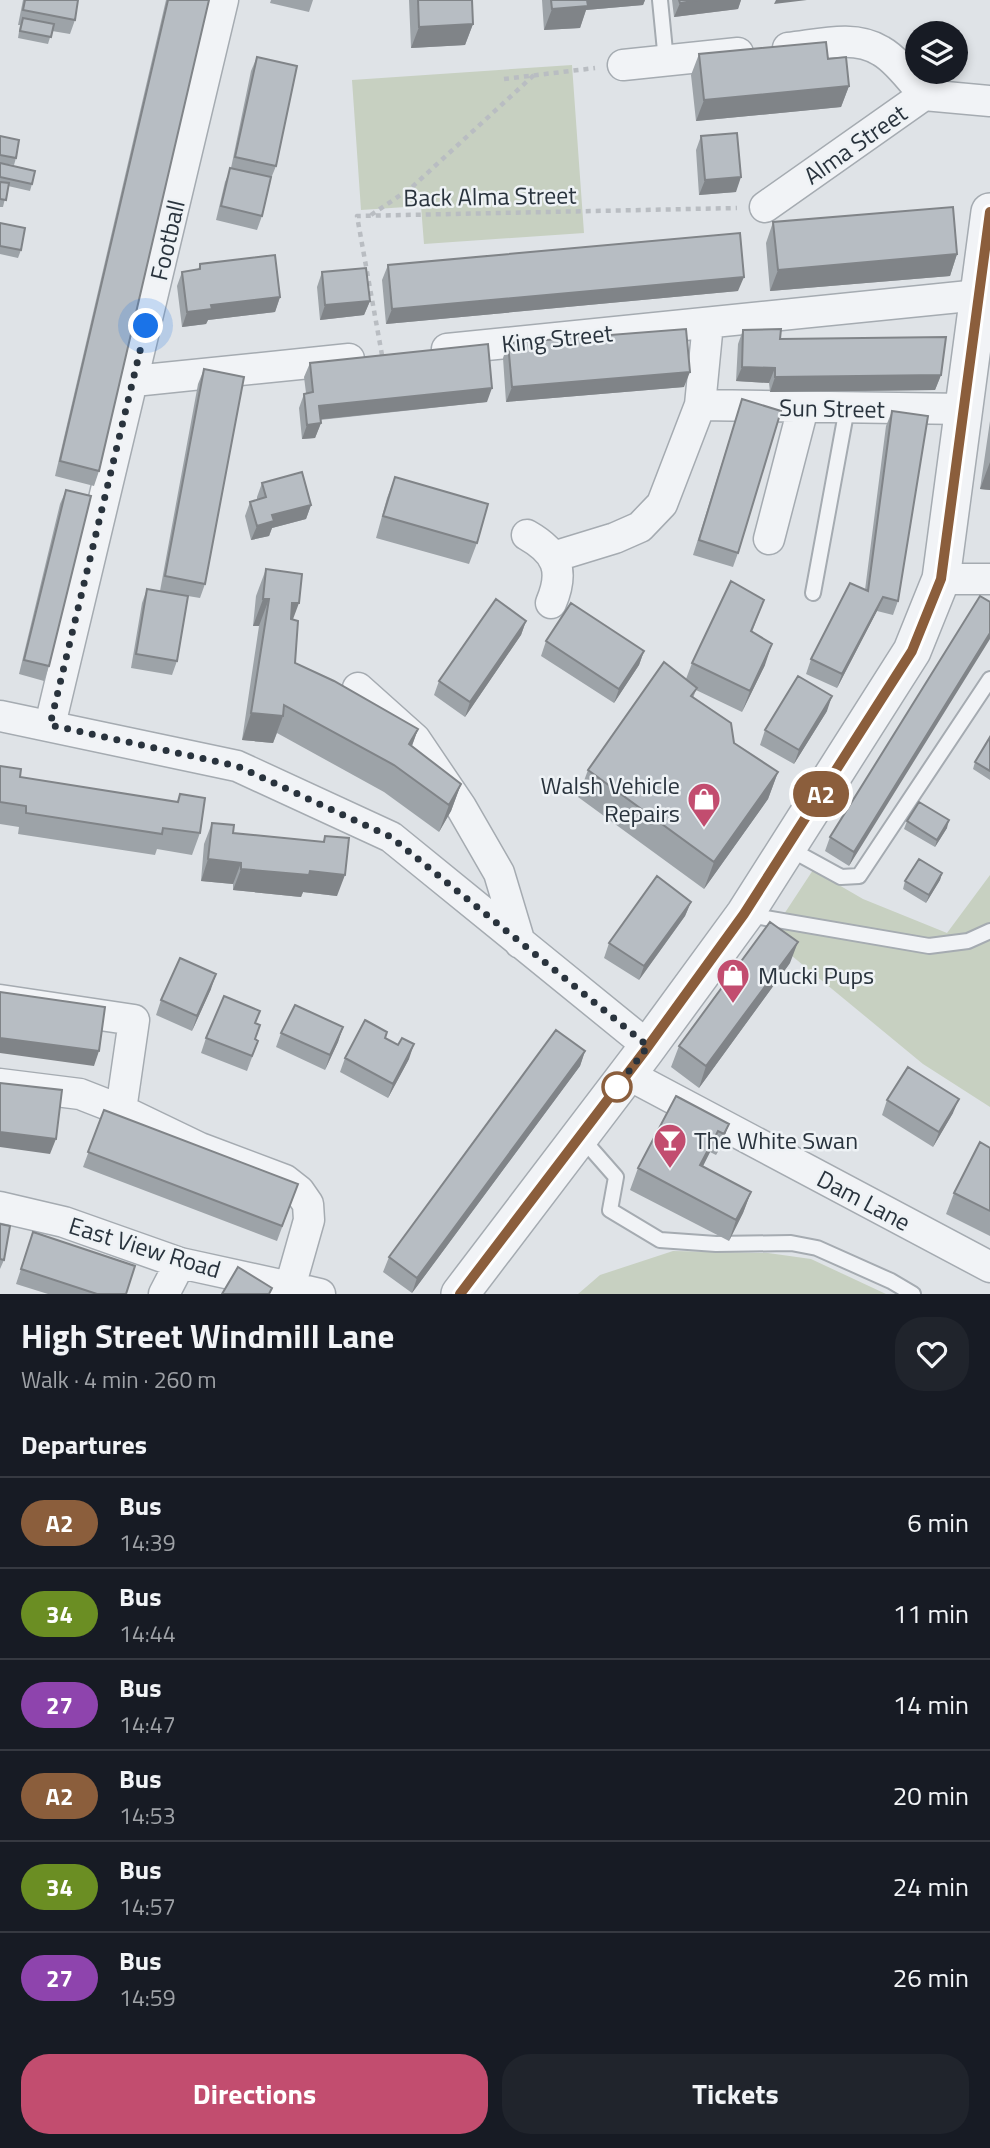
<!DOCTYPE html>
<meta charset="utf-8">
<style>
body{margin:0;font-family:"Titillium Web",sans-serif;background:#20242c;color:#f1f3f6;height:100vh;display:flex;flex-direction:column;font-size:26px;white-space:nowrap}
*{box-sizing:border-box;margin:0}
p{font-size:23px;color:#9ea1a6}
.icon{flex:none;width:38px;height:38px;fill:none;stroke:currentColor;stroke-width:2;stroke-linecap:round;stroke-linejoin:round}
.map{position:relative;height:1294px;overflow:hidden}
.side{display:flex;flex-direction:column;background:#171b24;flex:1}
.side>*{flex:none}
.badge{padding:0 14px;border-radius:23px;font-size:24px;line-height:46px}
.buttons{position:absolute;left:905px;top:21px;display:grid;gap:14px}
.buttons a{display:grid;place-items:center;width:63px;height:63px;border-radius:50%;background:#171b24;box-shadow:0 4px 10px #0003;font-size:35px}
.you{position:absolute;width:35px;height:35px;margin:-18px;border:5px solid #fff;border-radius:50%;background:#1a73e8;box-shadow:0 0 0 10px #1a73e833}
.map>.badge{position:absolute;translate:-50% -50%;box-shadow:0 0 0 4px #fff}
h2{padding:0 21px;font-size:26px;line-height:63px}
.round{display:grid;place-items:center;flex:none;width:74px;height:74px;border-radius:28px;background:#20242c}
.headline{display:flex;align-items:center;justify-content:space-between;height:119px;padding:0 21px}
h1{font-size:33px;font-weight:700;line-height:52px}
.action{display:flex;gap:14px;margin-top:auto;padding:14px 21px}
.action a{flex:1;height:80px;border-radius:28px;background:#c24d6f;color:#fff;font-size:28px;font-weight:700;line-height:80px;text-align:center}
.action a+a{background:#20242c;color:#f1f3f6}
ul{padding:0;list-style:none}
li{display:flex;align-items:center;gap:21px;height:91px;padding:0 21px;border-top:2px solid #363941}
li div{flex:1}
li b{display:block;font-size:26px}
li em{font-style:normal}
li .badge{min-width:77px;font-weight:700;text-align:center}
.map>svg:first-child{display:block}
.green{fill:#c7d0c1}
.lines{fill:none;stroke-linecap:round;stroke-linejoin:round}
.service-casing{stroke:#a5abb1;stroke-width:18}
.minor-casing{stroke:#a5abb1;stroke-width:33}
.tertiary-casing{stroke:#a5abb1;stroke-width:40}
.path{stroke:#b9bdc2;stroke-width:4.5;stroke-dasharray:5 5;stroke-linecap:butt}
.service{stroke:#f1f3f6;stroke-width:14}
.minor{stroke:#f1f3f6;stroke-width:30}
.tertiary{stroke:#f1f3f6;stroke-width:37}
.wall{fill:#9da3a8}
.shaded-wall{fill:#808488}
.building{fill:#b7bdc3;stroke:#808488;stroke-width:2}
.line-casing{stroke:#fff;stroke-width:16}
.line{stroke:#8b5e3c;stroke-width:10}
.walk{stroke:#29333d;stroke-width:7;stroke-dasharray:0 12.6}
.stop-dot{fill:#fff;stroke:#8b5e3c;stroke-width:3.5}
.labels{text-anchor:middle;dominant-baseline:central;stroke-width:5;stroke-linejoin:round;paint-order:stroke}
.street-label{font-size:24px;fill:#29333d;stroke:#eef2f5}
.poi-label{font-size:24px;fill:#29333d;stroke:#eef2f5;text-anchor:start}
</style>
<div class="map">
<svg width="990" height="1294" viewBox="0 0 990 1294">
<rect width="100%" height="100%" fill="#dfe3e7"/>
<path class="green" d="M572,65L584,233L424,244L421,206L361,210L352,80Z
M813,870L863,899L947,933L990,875V1107L923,1064L769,937Z
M673,1251L768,1253L811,1259L886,1294H578L600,1275Z"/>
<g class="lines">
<defs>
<path id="service" d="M660,0L666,61
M813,593L847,408
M788,848L841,877L859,876L990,679
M748,915L929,946L968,941L990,931
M580,1136L616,1177L610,1210L660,1240L716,1244L791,1243L817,1248L891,1281L913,1294"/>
<path id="minor" d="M788,48C818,45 854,34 881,51C897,60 912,81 924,95
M623,65L738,53
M765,207L924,95L990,101
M447,349L979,295
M134,381L349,359
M700,405L965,409
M527,535C557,552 565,570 551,603
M769,539L803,408
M553,557L615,538L640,527L662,504L700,405L708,323
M941,579H990
M358,688L415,739L461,807L499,873L520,943
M0,716L237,766L391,837L648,1046
M50,725L223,0
M0,1000L134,1020L121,1110
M627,1074L990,1267
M0,1084L80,1094L121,1110L200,1148L285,1180L299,1191L308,1204L309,1220L290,1287L320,1294
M0,1207L64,1222L180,1263L290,1287
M164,1294L180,1263"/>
<path id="tertiary" d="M460,1294L644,1052L745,914L912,651L941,579L990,212"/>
</defs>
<use href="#service" class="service-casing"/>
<use href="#minor" class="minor-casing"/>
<use href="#tertiary" class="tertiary-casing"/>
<path class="path" d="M504,79L595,68
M371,215L411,188L534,75
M382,355L357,216L737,208"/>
<use href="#service" class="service"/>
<use href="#minor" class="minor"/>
<use href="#tertiary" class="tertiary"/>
</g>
<path class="wall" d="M23,0H78L75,20L70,34L52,31L48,44L18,38L20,25H18Z
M166,0H209L99,471L94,486L55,476Z
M271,0H313L309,12L270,3Z
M409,0H472L473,24L465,45L411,48Z
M542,0H645L643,5L586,10L580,28L544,30Z
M672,0H741L738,9L674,17Z
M699,54L828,59L849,86L841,107L696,121L691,75Z
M257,57L276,166L270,181L262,216L257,230L216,220L225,182L231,168L251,71Z
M0,136L16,158L14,165L0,163Z
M701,136L736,192L699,195L696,150Z
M0,163L32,184L30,191L8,186L3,207H0Z
M773,222L957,254L950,276L770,291L766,243Z
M0,223L21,250L18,258L0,254Z
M200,264L280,297L275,312L208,320L206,324L182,327L177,286L182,272L198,270Z
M388,265L738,291L386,324L382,280Z
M322,272L370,301L364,315L320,320L317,287Z
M743,330L780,339L941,375L935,390L770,392L769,383L736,381L738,344Z
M508,343L684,387L506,402L503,358Z
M310,363L487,402L320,420L321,423L315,438L302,439L299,408L304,394L306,393L304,377Z
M204,369L205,584L200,598L188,596L177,661L172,675L131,668L142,603L147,589L160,591L198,384Z
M742,399L738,553L733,567L693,555Z
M892,411L898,601L893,615L877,611L837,688L806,674L811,659L865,590L886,426Z
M990,421V490L980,489Z
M395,477L477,543L469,564L376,538L387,498Z
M262,483L311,505L306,519L272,528L269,536L251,540L245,516L250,502L257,500V497Z
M66,490L49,666L44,681L19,674L60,504Z
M266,569L293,619L295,663L418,729L412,746L461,784L451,811L439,832L384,792L277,733L273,743L242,740L259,626H253L256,596Z
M764,600L752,632L765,665L742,712L696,690L693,698L734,743L778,772L768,799L704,889L578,797L588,770L686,679L692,663Z
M990,602L849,866L825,851L830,837Z
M526,621L521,635L465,717L434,695L439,681Z
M546,641L644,651L639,665L614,703L541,656Z
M827,711L794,764L760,745L765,730Z
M990,737V780L973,769L975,762Z
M0,766L20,777L177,802L180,794L200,833L192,855L157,849L155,855L18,834L19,827L0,824Z
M907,821L947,828L935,847L904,829Z
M212,823L233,833L323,842L325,836L337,896L303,892L301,897L233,890V884L201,881L204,844Z
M942,873L940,880L926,903L903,889L905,881Z
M691,902L685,916L639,980L604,958L609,943Z
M790,963L699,1088L671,1067L679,1046Z
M211,989L192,1031L156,1015L161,1000Z
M255,1023V1039L258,1041L247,1071L201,1053L206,1038Z
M343,1027L338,1042L325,1070L276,1047L281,1033Z
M387,1032L385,1038L409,1059L388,1098L340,1072L345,1058Z
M585,1051L580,1066L412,1293L383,1272L389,1257Z
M887,1100L953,1113L933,1147L882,1115Z
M104,1110L298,1184L277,1241L83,1167Z
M729,1124L721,1145L716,1155L710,1152L703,1166L751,1192L743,1213L729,1241L630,1190L638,1168Z
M990,1148V1236L946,1214L954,1193Z
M0,1224L4,1260L0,1269Z
M33,1232L126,1294H48L16,1284Z"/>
<path class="shaded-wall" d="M582,0H645L643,5L586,10L580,28L544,30L552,9Z
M700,0H741L738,9L674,17L680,3Z
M776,0H807L774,4Z
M473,24L465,45L411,48L419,27Z
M849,86L841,107L696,121L704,100Z
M741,177L736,192L699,195L705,180Z
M957,254L950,276L770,291L778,270Z
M744,277L738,291L386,324L392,309Z
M280,297L275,312L208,320L206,324L182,327L187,312L211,305Z
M370,301L364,315L320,320L325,305Z
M742,367L775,368L769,383L736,381Z
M690,372L684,387L506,402L512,387Z
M941,375L935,390L770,392L775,377Z
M492,388L487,402L314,420L319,406Z
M321,423L315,438L302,439L307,425Z
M990,462V490L980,489Z
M311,505L306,519L272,528L269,536L251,540L257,526L272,515Z
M883,597L877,611L837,688L842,674Z
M263,599H269L259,626H253Z
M292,603H299L289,630Z
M526,621L521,635L465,717L470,702Z
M990,633V639L849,866L854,852Z
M772,644L765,665L742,712L750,691Z
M644,651L639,665L614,703L619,689Z
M832,696L827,711L794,764L799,750Z
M251,713L283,716L273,743L242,740Z
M418,729L408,756L399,771L409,744Z
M778,772L768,799L704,889L714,862Z
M461,784L451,811L439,832L449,805Z
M949,820L947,828L935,847L937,840Z
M208,859L241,863L233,884L201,881Z
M241,869L310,871L345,875L337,896L303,892L301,897L233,890Z
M942,873L940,880L926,903L929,895Z
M691,902L685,916L639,980L644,966Z
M798,942L790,963L699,1088L706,1066Z
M216,974L211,989L192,1031L197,1016Z
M343,1027L338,1042L325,1070L330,1055Z
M0,1038L99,1051L94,1066L0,1053Z
M414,1044L409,1059L388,1098L393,1084Z
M585,1051L580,1066L412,1293L417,1278Z
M959,1099L953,1113L933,1147L939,1132Z
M729,1124L721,1145L716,1155L724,1134Z
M718,1131L710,1152L693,1186L700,1165Z
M0,1132L56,1139L50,1154L0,1147Z
M751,1192L743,1213L729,1241L736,1220Z"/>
<path class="building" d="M25,0H78L75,20L23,10Z
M168,0H209L99,471L60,461Z
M418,0H472L473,24L419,27Z
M551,0H587L588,6L552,9Z
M679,0H700L680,3Z
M23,18L54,24L51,37L20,31Z
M826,42L828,59L846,57L849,86L704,100L699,54Z
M257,57L297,66L276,166L235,157Z
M737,133L741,177L705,180L701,136Z
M0,136L19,140L16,158L0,155Z
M0,163L35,171L32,184L0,177Z
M230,168L271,177L262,216L221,206Z
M0,182L9,183L6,200L0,199Z
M953,207L957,254L778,270L773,222Z
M0,223L25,228L21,250L0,246Z
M740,233L744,277L392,309L388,265Z
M275,255L280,297L211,305L212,309L187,312L182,272L200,269V264Z
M366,268L370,301L325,305L322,272Z
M686,329L690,372L512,387L508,343Z
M781,329L780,339L946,337L941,375L775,377V368L742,367L743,330Z
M488,344L492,388L319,406L321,423L307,425L304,394L313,392L310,363Z
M204,369L244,377L205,584L165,576Z
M742,399L781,411L738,553L699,540Z
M892,411L928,416L898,601L883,597L842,674L811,659L850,583L868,591Z
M302,472L311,505L272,515L274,521L257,526L250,502L266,497L262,483Z
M395,477L488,504L477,543L383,516Z
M66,490L91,496L49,666L24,660Z
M266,569L302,574L299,603H292L291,619L298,621L295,663L334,681L418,729L409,744L461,784L449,805L394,765L284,705L283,716L251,713L269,599H263Z
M731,581L764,600L751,631L772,644L750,691L692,663Z
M147,589L188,596L177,661L136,654Z
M980,596L990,602V633L854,852L830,837Z
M496,599L526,621L470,702L439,681Z
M571,603L644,651L619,689L546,641Z
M664,662L697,688L691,696L731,723L734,743L778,772L714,862L588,770Z
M798,676L832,696L799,750L765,730Z
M990,737V771L975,762Z
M0,766L21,769L20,777L178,802L180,794L205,798L200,833L163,828L162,834L26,813V806L0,802Z
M919,802L949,820L937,840L907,821Z
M212,823L234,825L233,833L324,842L325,836L349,838L345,875L310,871L309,875L241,869V863L208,859Z
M919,859L942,873L929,895L905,881Z
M657,876L691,902L644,966L609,943Z
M770,922L798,942L706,1066L679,1046Z
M180,958L216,974L197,1016L161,1000Z
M0,992L105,1007L99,1051L0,1038Z
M224,996L260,1011L255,1023L260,1025L255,1039L258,1041L252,1056L206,1038Z
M295,1005L343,1027L330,1055L281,1033Z
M365,1020L387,1032L385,1038L398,1045L402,1038L414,1044L393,1084L345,1058Z
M556,1030L585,1051L417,1278L389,1257Z
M908,1067L959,1099L939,1132L887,1100Z
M0,1083L62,1090L56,1139L0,1132Z
M676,1096L729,1124L724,1134L718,1131L700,1165L751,1192L736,1220L638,1168Z
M104,1110L298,1184L282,1226L88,1152Z
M980,1142L990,1148V1211L954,1193Z
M0,1224L10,1226L4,1260L0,1259Z
M33,1232L135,1266L126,1294H97L21,1269Z
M238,1267L272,1288L269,1294H222Z"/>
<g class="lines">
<defs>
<path id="line" d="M460,1294L644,1052L744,914L912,651L941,579L990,212"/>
</defs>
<use href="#line" class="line-casing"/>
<use href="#line" class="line"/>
<path class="walk" d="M146,326L50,725L237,766L391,837L648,1046L617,1087"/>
</g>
<defs>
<symbol id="shop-pin" viewBox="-11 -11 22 30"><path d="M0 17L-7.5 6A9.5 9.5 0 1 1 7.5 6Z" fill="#c24d6f" stroke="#eef2f5"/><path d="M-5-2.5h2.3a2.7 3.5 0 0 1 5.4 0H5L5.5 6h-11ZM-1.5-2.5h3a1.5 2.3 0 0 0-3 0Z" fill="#fff"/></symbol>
<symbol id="bar-pin" viewBox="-11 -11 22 30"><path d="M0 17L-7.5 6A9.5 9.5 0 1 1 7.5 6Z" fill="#c24d6f" stroke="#eef2f5"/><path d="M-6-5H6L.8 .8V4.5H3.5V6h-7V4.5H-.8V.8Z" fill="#fff"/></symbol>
</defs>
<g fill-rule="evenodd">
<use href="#shop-pin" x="685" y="780" width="38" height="52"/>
<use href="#shop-pin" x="714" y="956" width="38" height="52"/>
<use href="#bar-pin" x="651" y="1121" width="38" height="52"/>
</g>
<circle class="stop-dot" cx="617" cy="1087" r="14"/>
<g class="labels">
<g class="street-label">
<text transform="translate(855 144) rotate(-35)">Alma Street</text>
<text transform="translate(490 196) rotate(-1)">Back Alma Street</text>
<text transform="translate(167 240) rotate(-77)">Football</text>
<text transform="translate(557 338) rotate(-6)">King Street</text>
<text transform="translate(832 408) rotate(1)">Sun Street</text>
<text transform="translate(864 1200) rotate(28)">Dam Lane</text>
<text transform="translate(145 1247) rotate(17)">East View Road</text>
</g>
<g class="poi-label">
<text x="680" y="785" text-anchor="end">Walsh Vehicle<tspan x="680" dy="28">Repairs</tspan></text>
<text x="758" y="975">Mucki Pups</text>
<text x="694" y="1140">The White Swan</text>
</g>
</g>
</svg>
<div class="buttons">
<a><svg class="icon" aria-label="layers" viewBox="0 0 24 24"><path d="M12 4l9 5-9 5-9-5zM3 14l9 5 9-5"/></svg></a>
</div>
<div class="you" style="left:146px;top:326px"></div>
<b class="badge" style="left:821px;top:794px;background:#8b5e3c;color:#fff">A2</b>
</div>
<section class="side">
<div class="headline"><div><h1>High Street Windmill Lane</h1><p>Walk · 4 min · 260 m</p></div><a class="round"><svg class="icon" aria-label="heart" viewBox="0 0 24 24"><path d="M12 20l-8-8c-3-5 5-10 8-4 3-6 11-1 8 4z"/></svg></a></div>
<h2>Departures</h2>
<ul>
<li><span class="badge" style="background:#8b5e3c;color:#fff">A2</span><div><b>Bus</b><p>14:39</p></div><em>6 min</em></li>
<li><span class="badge" style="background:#6b8e23;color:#fff">34</span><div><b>Bus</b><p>14:44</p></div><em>11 min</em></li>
<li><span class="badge" style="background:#8e44ad;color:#fff">27</span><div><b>Bus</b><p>14:47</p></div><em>14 min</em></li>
<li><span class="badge" style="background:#8b5e3c;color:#fff">A2</span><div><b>Bus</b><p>14:53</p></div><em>20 min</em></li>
<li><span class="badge" style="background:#6b8e23;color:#fff">34</span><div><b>Bus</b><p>14:57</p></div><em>24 min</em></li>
<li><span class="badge" style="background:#8e44ad;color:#fff">27</span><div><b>Bus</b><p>14:59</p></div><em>26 min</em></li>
</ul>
<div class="action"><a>Directions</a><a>Tickets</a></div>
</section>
